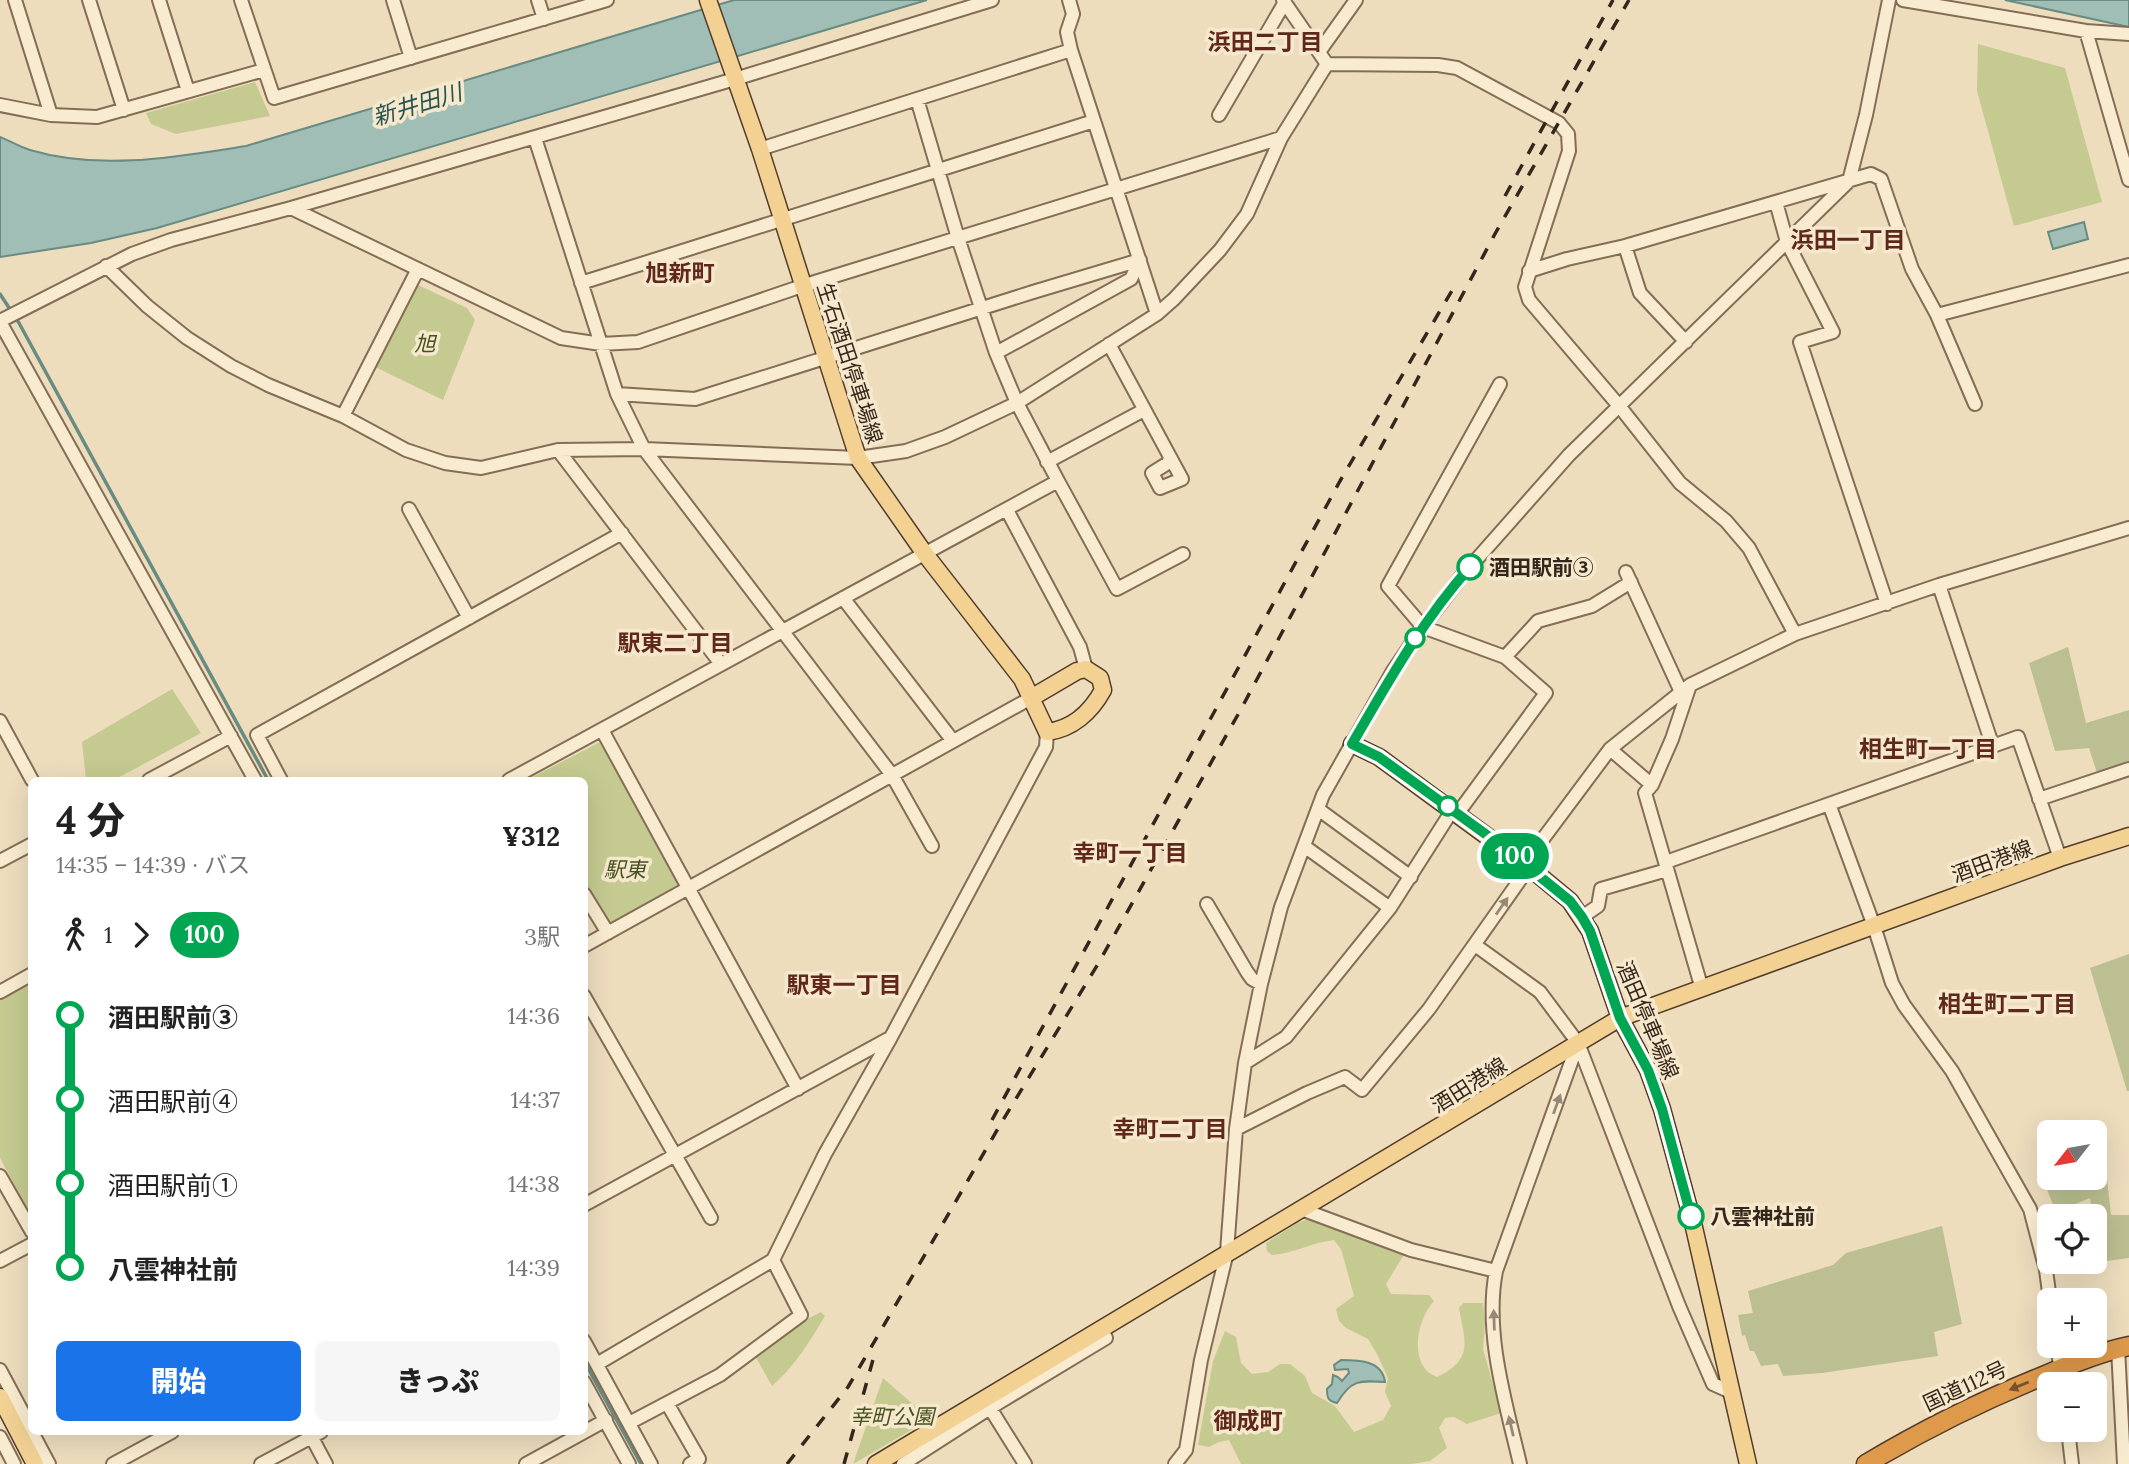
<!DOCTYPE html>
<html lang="ja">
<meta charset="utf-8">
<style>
body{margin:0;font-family:Lora,"Noto Sans JP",serif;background:#f6f6f6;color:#222;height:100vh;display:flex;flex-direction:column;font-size:26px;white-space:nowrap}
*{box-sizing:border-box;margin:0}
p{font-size:23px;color:#767676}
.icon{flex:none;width:38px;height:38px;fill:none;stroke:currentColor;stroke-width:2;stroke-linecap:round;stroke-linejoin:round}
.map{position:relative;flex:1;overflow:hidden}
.panel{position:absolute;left:28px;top:777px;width:560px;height:658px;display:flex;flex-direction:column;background:#fff;border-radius:10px;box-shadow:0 7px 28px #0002}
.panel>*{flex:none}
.badge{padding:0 14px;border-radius:23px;font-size:24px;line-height:46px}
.needle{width:46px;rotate:239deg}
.controls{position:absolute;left:2037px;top:1120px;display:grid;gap:14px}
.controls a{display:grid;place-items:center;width:70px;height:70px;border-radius:10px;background:#fff;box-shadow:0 7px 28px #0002;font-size:35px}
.map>.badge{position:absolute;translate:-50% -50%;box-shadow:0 0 0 4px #fff}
.legs{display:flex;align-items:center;gap:10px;height:77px;padding:0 28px;font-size:23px}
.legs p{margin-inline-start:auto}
.summary{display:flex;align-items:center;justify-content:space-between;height:119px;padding:0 28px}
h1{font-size:38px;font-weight:800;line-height:52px}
.action{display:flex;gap:14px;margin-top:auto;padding:14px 28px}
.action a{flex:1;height:80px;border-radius:10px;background:#1a73e8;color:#fff;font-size:28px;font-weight:800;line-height:80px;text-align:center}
.action a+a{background:#f6f6f6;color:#222}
ul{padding:0 28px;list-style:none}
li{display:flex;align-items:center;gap:24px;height:84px;font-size:26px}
li i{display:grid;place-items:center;width:10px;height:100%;margin:0 9px;background:currentColor}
li i::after{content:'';width:18px;height:18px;margin:-9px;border:5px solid;border-radius:50%;background:#fff}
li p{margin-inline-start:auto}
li:first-child i{background:linear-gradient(#0000 50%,currentColor 0)}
li:last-child i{background:linear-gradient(currentColor 50%,#0000 0)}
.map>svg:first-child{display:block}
.green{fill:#c5ca91}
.cemetery{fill:#bbbf91}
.water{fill:#a0beb5;stroke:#688b82;stroke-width:2}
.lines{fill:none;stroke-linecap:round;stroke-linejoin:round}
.stream{stroke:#688b82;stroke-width:3.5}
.minor-casing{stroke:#846d56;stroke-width:16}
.major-casing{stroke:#523c2b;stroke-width:19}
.highway-casing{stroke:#523c2b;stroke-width:21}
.minor{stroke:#f8ebcf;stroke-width:12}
.major{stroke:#f2d193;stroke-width:16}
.highway{stroke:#de994b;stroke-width:18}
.rail{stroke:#34261b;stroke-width:3.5;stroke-dasharray:12 12;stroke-linecap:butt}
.oneway{fill:#968875}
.oneway2{fill:#78542e}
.line-1-casing{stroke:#fff;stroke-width:16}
.line-1{stroke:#00a651;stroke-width:10}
.stop-1-dot{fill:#fff;stroke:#00a651;stroke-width:3.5}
.labels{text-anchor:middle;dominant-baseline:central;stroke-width:7;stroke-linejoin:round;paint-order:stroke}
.park-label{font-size:21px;font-style:italic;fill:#465022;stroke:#f5e8cc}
.street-label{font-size:21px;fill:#34261b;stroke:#f5e8cc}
.stop-label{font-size:21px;font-weight:bold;fill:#34261b;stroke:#f5e8cc;text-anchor:start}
.neighbourhood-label{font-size:23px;font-weight:bold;fill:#60271b;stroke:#f5e8cc}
.water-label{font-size:23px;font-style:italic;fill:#2a5450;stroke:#f5e8cc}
</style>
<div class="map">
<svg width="2129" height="1464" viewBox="0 0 2129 1464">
<rect width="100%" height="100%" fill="#edddbd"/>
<path class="green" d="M1978,44L2065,68L2102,202L2014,226L1977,91Z
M255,82L270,116L176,134L151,124L146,113Z
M414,283L467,308L475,320L443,400L371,365Z
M172,689L201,733L114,780H86L82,742Z
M600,742L679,884L610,925L585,883L584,780H527Z
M31,982V1216L0,1158V999Z
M1308,1219L1405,1253L1386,1284L1391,1294L1429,1295L1434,1301C1416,1320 1408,1367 1437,1377C1474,1359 1465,1342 1459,1308L1463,1303H1483L1485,1323L1483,1349L1501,1413L1467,1424L1454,1417L1445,1418L1439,1428L1447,1448L1430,1461L1411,1464H1241L1229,1440L1219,1442L1209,1447L1198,1445L1213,1361L1225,1331L1236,1337L1241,1363L1252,1374L1268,1372L1280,1364H1290L1305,1376L1312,1393L1335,1406L1354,1432L1383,1420L1391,1406L1385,1392L1388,1378L1377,1354L1368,1339L1346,1328L1339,1321L1336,1309L1354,1296L1341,1249L1334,1240C1310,1243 1295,1253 1272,1255L1267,1251L1266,1243L1297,1223Z
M821,1312L825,1316C810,1341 795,1366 772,1386L754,1354L807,1317L809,1318Z
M883,1378L930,1419L853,1464Z"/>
<path class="cemetery" d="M2068,647L2086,723L2129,710V764L2098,776L2089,748L2055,751L2029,663Z
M2129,954V1091H2127L2090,968Z
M2105,1161L2111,1215H2129V1258L2100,1262L2095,1216H2093L2090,1198L2056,1212L2046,1187L2082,1178H2095V1162Z
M1942,1226L1962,1324L1934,1332L1938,1356L1822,1373L1783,1376L1778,1364L1761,1366L1754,1351H1750L1745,1335L1742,1336L1738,1315L1753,1313L1748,1291L1833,1265L1846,1253Z"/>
<path class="water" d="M734,0H927L157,228L91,243L0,257V137C10,141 20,147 30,150C100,171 176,157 246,146Z
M2005,0H2129V27Z
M2084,222L2088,239L2053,249L2048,232Z
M1341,1360C1358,1360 1382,1360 1385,1382C1359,1380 1351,1380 1337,1403C1328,1401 1327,1398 1327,1389L1332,1384L1333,1375L1338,1377L1342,1381L1349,1373L1348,1369L1335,1370L1334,1365Z"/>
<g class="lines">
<path class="stream" d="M0,294L19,323L268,780
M584,1361L641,1464"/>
<defs>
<path id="minor" d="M15,0L51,115
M89,0L124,110
M159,0L188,91
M241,0L274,98L607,0
M393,0L411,58
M538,0L544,19
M1069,0L1073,14L1067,32L1071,50L1157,314
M1283,0L1327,64
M1903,0L2086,31L2129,34
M2086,31L2129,180
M1319,52L1356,0
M1327,64L1438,65L1457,68L1559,123L1568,134L1569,151L1525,287L1529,300L1620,407L1680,483L1726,521L1749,548L1795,634
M0,105L51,115L97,117L264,70
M1219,115L1285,2
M535,138L617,394L644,449L892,775L932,846
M760,149L1071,50
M1776,202L1787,242L1833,332L1800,342L1887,604
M291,208L561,338L601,344L638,342L802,286L1281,138
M1625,246L1640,293L1686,342
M106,266L147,306L187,338L231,366L268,385L343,416L406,450L445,463L481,468L558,450L644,449L858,458L906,451L945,437L1017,403L1157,314L1174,299L1220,250L1247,214L1281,138L1327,64
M1529,271L1567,259L1625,246L1871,174L1881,179L1912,269L1937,315L2129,265
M581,283L1094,121
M1937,315L1975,404
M0,321L132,254L171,240L291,208L735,79L992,0
M0,322L255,780
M1109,344L1182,479L1160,488L1152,473L1168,463L1170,458
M617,394L695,399L1033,292L1140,260L1131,279L996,353
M343,416L418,269
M558,450L721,664
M1047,462L1144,410
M1058,481L1117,589L1183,554
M409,509L469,618
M1007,510L1080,647L1086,669
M1626,572L1681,692
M1939,585L1992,744
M843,598L953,741
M1505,657L1538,621L1592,606L1631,582
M0,721L32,780
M602,730L798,1089
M1610,749L1652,785L1645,793L1702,989
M149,780L231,736
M281,780L257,735L622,533
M509,780L1058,481L1017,403L996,353L958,238L917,99
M1652,785L1672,739L1690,685
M2039,799L2129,769
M1829,804L1874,926L1892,983L1904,1005L1952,1071L2030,1209L2046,1270L2050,1300
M1318,809L1411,877
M1458,813L1546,693L1505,657L1423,627L1388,586L1500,384
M1304,846L1390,908
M0,861L32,844
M1666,862L2018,737L2060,858
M1525,863L1610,749L1690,685L1795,634L1939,585L2129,528
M584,894L608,933
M1207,904L1247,972L1252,979L1261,984
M1582,917L1598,906L1601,889L1667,870
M1475,945L1540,992L1578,1043L1679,1306L1713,1384L1731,1392
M584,946L1031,698
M0,992L32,974
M584,996L711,1218
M1245,1063L1286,1037L1390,908L1453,809
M1236,1129L1307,1093L1345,1077L1362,1090L1429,1009L1529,867
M0,1176L32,1232
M584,1205L888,1039
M1301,1209L1411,1250L1496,1271
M0,1261L32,1244
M584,1341L651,1464
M2057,1346L2063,1384
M2118,1348L2124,1464
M597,1364L773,1260L825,1154L890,1039L1046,747L1047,732
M0,1370L32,1430
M584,1382L629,1464
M667,1403L699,1459L690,1464
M990,1408L1025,1464
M629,1423L720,1375L801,1315L773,1260
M2068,1430L2072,1464
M32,1432L49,1464
M309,1432L326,1464
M0,1437L14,1464
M113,1464L172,1432
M261,1464L321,1432
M526,1464L606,1420
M903,1464L990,1408L1106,1338L1101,1328
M1175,1464L1186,1450L1201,1360L1227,1252L1236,1129L1245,1063L1261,984L1281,907L1323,795L1393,671L1423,627L1461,577L1569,455L1849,181L1866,115L1889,0
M1520,1464C1506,1404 1484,1333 1496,1271L1578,1043"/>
<path id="major" d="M708,0L760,149L858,458L925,554L1022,679L1047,732C1072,729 1091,712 1103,690L1100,678L1086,669L1077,671L1031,698
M1352,744L1379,757L1529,867L1570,901L1590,931L1620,1018L1648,1070L1662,1109L1693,1223L1748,1464
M0,1397L35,1464
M876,1464L1620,1018L2060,858L2129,836"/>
<path id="highway" d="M1866,1464C1923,1430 1981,1401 2043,1376C2071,1364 2100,1352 2129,1346"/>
</defs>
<use href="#minor" class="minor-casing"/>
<use href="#major" class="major-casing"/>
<use href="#highway" class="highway-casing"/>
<use href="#minor" class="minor"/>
<use href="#major" class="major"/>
<use href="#highway" class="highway"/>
<path class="rail" d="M1505,196L1613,0
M992,1120L1340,481L1457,282
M787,1464L848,1387L1003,1120L1098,964L1240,711L1496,232L1629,0
M844,1464L874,1356"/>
</g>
<defs><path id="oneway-solid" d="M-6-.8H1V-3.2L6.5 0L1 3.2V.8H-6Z" transform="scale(1.75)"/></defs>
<g class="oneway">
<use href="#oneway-solid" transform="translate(1502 906) rotate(-55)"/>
<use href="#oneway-solid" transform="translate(1557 1104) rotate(-70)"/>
<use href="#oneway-solid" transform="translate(1494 1320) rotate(-92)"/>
<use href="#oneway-solid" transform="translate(1511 1426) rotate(-103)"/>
</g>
<use class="oneway2" href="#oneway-solid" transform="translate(2019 1386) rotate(158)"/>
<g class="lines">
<defs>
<path id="line-1" d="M1470,567C1422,621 1388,682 1352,744L1379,757L1502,846L1570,901L1582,917L1590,931L1620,1018L1648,1070L1662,1109L1691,1216"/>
</defs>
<use href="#line-1" class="line-1-casing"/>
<use href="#line-1" class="line-1"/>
</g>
<g class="stop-1-dot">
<circle cx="1470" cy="567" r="12"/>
<circle cx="1415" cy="638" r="9"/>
<circle cx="1448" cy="806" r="9"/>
<circle cx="1691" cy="1216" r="12"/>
</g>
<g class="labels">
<g class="park-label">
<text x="425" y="343">旭</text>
<text x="625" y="869">駅東</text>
<text x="892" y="1416">幸町公園</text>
</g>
<g class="street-label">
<text transform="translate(850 363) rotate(72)">生石酒田停車場線</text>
<text transform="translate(1992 861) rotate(-20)">酒田港線</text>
<text transform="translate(1648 1020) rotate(67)">酒田停車場線</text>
<text transform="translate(1469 1085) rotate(-32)">酒田港線</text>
<text transform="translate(1965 1386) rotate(-25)">国道112号</text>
</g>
<g class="stop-label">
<text x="1489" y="567">酒田駅前③</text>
<text x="1710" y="1216">八雲神社前</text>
</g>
<g class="neighbourhood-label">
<text x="1265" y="41">浜田二丁目</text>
<text x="1848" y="239">浜田一丁目</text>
<text x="680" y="272">旭新町</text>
<text x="675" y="642">駅東二丁目</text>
<text x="1928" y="748">相生町一丁目</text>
<text x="1130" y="852">幸町一丁目</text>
<text x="844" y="984">駅東一丁目</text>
<text x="2007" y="1003">相生町二丁目</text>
<text x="1170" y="1128">幸町二丁目</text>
<text x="1248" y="1420">御成町</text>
</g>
<g class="water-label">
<text transform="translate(417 104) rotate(-17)">新井田川</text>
</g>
</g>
</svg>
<div class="controls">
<a><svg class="needle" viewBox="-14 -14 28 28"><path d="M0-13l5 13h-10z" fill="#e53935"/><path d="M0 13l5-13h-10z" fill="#767676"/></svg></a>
<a><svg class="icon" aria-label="locate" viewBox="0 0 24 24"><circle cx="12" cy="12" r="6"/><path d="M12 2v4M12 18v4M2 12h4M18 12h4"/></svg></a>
<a>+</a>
<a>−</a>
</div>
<b class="badge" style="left:1515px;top:856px;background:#00a651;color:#fff">100</b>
<section class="panel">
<div class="summary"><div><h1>4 分</h1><p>14:35 – 14:39 · バス</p></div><b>¥312</b></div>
<div class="legs"><svg class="icon" aria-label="walk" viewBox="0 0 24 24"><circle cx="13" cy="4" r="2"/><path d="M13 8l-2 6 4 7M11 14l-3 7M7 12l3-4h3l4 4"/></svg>1<svg class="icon" aria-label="forward" viewBox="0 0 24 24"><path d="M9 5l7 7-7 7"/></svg><b class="badge" style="background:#00a651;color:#fff">100</b><p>3駅</p></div>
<ul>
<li><i style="color:#00a651"></i><b>酒田駅前③</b><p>14:36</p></li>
<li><i style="color:#00a651"></i><span>酒田駅前④</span><p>14:37</p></li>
<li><i style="color:#00a651"></i><span>酒田駅前①</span><p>14:38</p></li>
<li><i style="color:#00a651"></i><b>八雲神社前</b><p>14:39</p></li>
</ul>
<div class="action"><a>開始</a><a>きっぷ</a></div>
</section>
</div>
